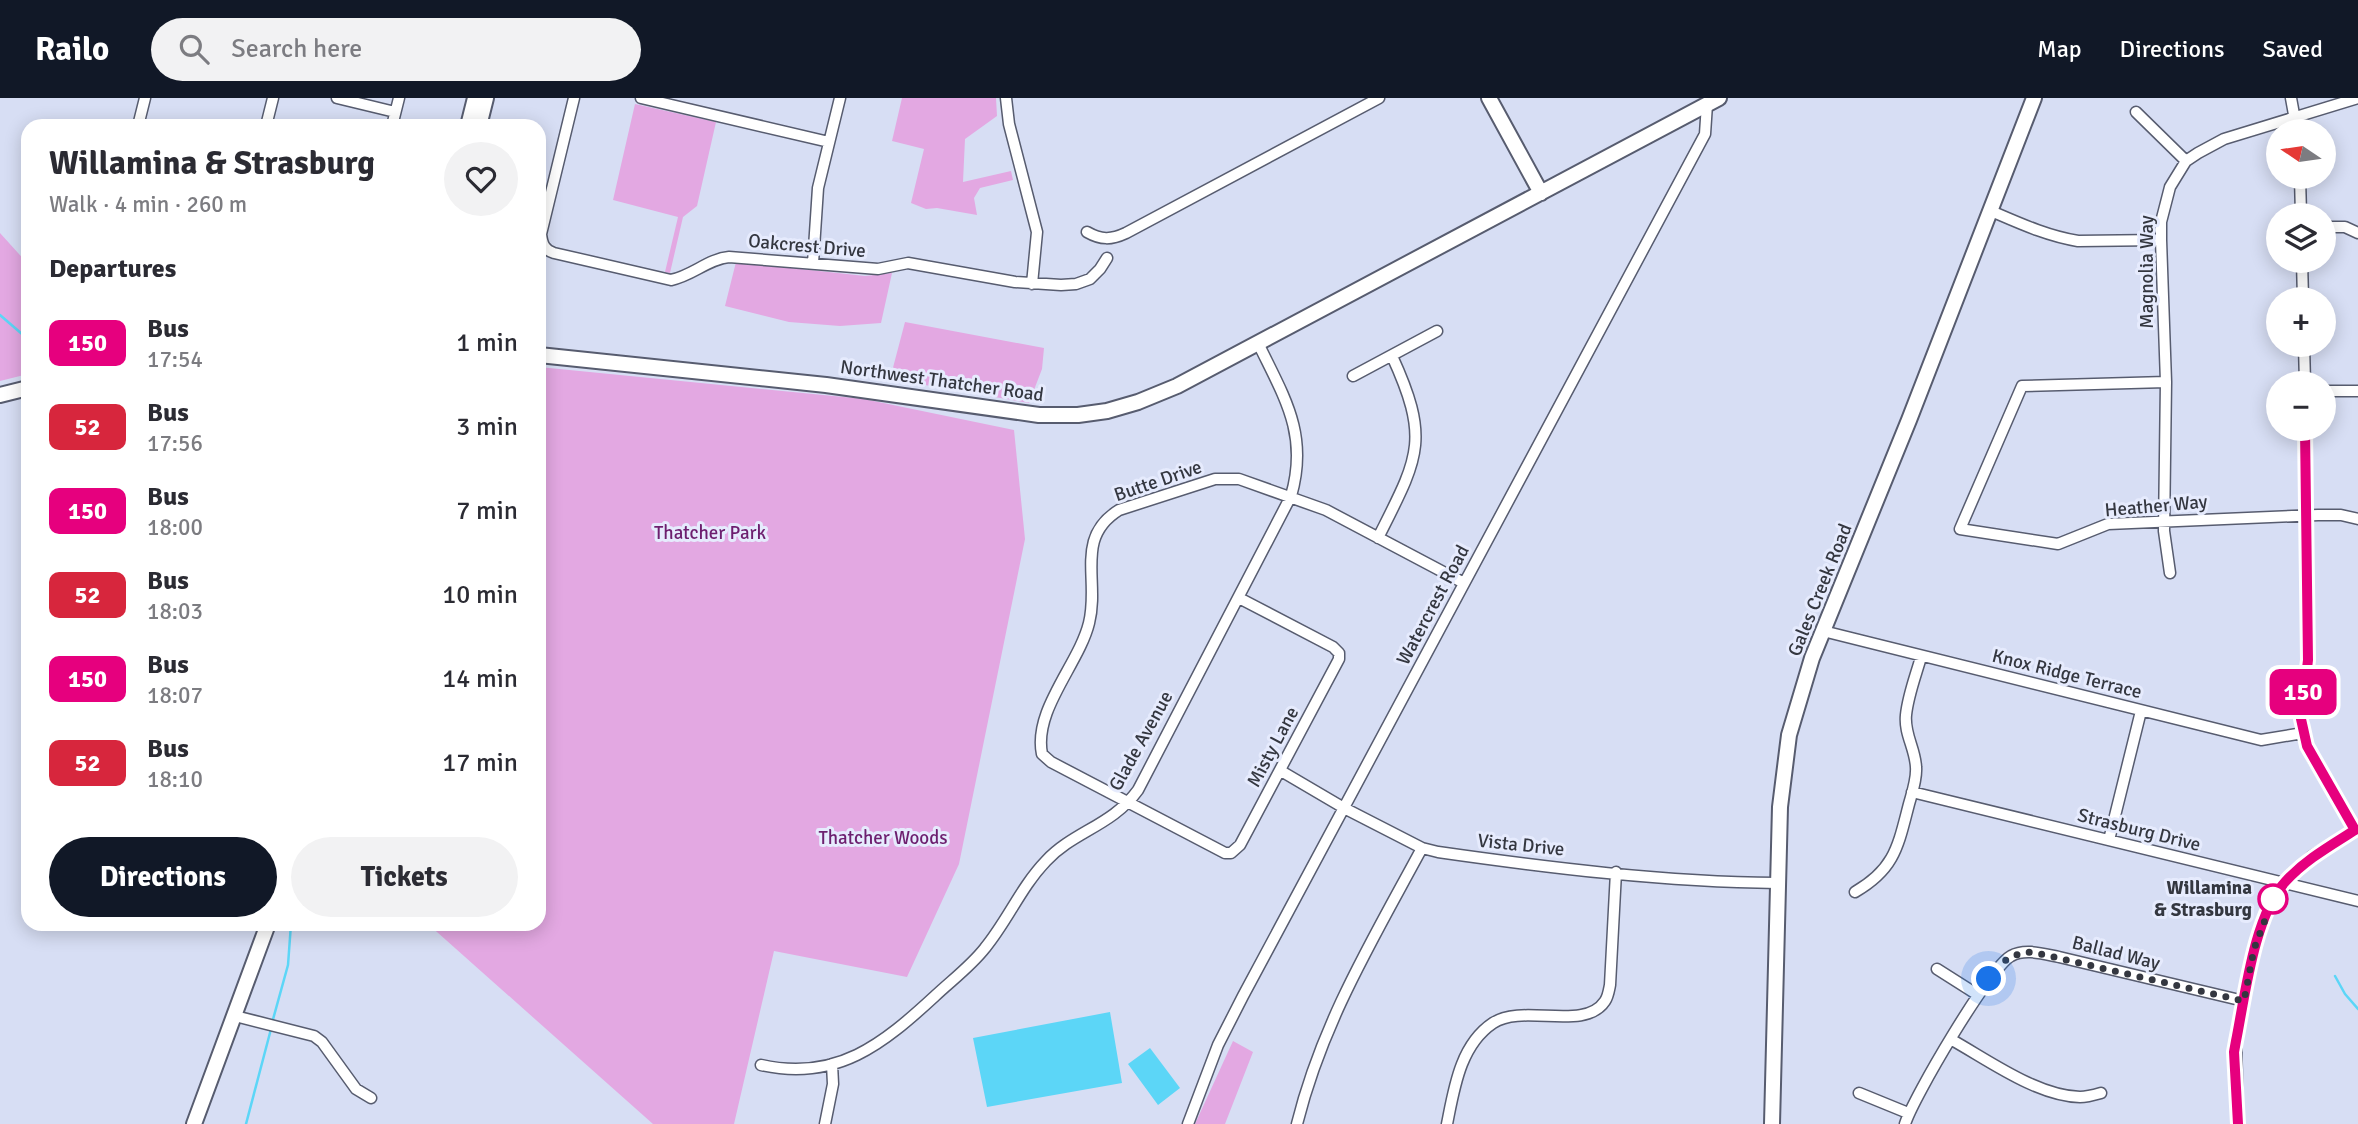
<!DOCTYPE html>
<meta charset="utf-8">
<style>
body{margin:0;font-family:Signika,sans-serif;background:#f2f2f3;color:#2b2b33;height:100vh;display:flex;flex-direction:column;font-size:26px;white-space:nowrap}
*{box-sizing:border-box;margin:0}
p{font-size:23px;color:#7c7c81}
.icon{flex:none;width:38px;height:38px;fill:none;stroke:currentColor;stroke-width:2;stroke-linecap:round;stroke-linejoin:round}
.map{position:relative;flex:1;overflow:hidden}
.side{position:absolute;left:21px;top:21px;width:525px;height:812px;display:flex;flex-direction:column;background:#fff;border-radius:21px;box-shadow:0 4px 18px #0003}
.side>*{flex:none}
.badge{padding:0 14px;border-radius:10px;font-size:24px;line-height:46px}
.needle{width:46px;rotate:283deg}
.buttons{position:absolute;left:2266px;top:21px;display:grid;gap:14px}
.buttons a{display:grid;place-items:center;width:70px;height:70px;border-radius:50%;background:#fff;box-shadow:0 4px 18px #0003;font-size:35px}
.you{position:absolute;width:35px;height:35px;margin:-18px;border:5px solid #fff;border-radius:50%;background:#1a73e8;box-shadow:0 0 0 10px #1a73e833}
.map>.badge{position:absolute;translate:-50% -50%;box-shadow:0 0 0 4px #fff}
h2{padding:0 28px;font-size:26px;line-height:63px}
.round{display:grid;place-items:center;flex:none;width:74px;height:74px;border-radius:37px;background:#f2f2f3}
.head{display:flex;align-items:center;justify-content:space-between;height:119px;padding:0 28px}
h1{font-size:33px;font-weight:700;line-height:52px}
.cta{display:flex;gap:14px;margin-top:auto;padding:14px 28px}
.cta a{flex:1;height:80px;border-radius:42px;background:#111827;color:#fff;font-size:28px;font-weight:700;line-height:80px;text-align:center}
.cta a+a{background:#f2f2f3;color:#2b2b33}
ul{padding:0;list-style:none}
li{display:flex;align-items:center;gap:21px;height:84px;padding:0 28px}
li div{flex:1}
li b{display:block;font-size:26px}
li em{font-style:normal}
li .badge{min-width:77px;font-weight:700;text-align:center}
header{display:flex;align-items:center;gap:42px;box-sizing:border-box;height:98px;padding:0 35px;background:#111827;color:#fff}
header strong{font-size:33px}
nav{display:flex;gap:38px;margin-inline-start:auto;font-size:24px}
.search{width:490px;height:63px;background:#f2f2f3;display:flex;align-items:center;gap:18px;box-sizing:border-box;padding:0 24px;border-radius:38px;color:#7c7c81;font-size:26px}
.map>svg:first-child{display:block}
.green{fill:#e3a8e2}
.water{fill:#5cd6f7}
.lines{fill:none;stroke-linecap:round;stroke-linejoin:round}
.stream{stroke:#5cd6f7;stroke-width:2.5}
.street-casing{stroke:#575c6f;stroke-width:13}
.secondary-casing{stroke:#575c6f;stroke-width:18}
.street{stroke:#fff;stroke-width:10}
.secondary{stroke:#fff;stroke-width:14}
.line-casing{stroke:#fff;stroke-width:16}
.line{stroke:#e6007e;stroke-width:10}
.walk{stroke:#343740;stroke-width:7;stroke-dasharray:0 12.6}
.stop-dot{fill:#fff;stroke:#e6007e;stroke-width:3.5}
.labels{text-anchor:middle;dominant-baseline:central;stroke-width:6;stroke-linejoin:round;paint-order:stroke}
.street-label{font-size:19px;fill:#343740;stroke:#e6ebfd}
.park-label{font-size:19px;fill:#6d1f6f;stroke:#e6ebfd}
.stop-label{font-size:19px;font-weight:bold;fill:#343740;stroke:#e6ebfd;text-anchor:end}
</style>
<header>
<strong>Railo</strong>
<div class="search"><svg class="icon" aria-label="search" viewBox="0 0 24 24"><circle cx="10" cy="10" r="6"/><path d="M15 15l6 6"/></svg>Search here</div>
<nav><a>Map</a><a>Directions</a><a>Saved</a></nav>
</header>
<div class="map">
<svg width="2358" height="1026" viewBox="0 0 2358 1026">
<rect width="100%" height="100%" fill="#d7def4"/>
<path class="green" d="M902,0H996L997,18L965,41L963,84L1011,73L1013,82L980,90L974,100L977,117L937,110L926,111L911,105L924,51L892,43Z
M635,6L716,24L697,108L683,119L670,175L665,174L678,119L613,102Z
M0,135L28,166V276L0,283Z
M736,164L865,178L892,175L881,225L840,228L789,224L725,208Z
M905,224L1044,250L1042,271L1029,305L890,281Z
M539,269L864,301L1014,332L1025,441L959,766L907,879L774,853L734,1026H653L428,826H539Z
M1233,943L1253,954L1225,1026H1195Z"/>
<path class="water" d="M1110,914L1122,985L987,1009L973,940Z
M1150,950L1180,990L1158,1007L1128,966Z"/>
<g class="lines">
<path class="stream" d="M0,217L22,236L28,264
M2335,878L2345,896L2358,911
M272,925L288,867L291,826
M246,1026L271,931"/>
<defs>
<path id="street" d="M337,0L395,14
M574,0L541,136C542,145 544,152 554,155L671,182C692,178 708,161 729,159L878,171L908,165L1015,184L1061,187L1076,186L1090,181L1100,171L1107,160
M641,0L829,44
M1006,0L1009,26L1037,134L1032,186
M2291,0L2297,33
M2136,14L2186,63
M138,28L145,0
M266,28L273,0
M392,28L399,0
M2300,79L2301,117
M1991,113C2019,125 2047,138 2078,143L2161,142
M2324,129H2345L2358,135
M1087,134C1101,142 1111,142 1126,135L1379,0
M2302,163L2303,201
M813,165L818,90L840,0
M2304,247L2305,285
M1353,278L1437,233
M2166,284L2022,288L1960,431L2058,446L2108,426L2318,417H2341L2358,421
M2324,293H2358
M2305,331L2308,562L2302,603L2303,635L2312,659L2355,732
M1378,440C1418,360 1431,343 1392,258
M2170,475L2164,433L2166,284L2161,142V124L2170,89L2186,63L2198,55L2224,41L2358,0
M1239,500L1333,549L1339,555V561L1240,747L1231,755H1225L1051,664L1042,656C1033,612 1079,566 1089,525C1100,482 1074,440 1119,412L1215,381H1239L1326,412L1464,485
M1823,533L2261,642L2303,635
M1281,673L1344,710L1422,750L1438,754C1550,770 1665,784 1777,785
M1912,694L2358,803
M2109,742L2141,613
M1855,794C1895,771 1898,748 1909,706C1912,695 1917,681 1916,669C1915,650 1904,636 1906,617C1908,597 1916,577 1921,559
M1937,871L1978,897
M235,918L314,938L322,944L356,991L371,1000
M1952,942C1988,962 2037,998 2080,999C2086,999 2094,997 2101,995
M761,967C837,984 883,946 935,898C952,882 971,868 985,850C1008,822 1021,789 1046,763C1074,733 1112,728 1138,692L1291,398C1309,336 1284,299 1258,245
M1859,995L1908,1015
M825,1026L833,986L832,966
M1188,1026L1218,947L1243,898L1705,36L1707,6
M1297,1026C1322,925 1373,841 1422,750
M1447,1026C1454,991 1460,947 1493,925C1523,905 1585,934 1605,903C1608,899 1609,892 1610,887L1616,774
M1905,1026C1913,1000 1990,869 2011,858C2025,850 2044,856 2059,859L2244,903
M2238,1026L2236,943L2254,851L2263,825L2274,800L2284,785L2312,758L2358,731"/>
<path id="secondary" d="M1489,0L1541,95
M468,28L475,0
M479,28L486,0
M539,257L826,287L1039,317H1078L1107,313L1138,304L1177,288L1719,0
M0,297L28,290
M194,1026L268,826
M1772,1026L1780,709L1789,637L1812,560L1909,322L2034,0"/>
</defs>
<use href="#street" class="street-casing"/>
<use href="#secondary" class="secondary-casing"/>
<use href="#street" class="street"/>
<use href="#secondary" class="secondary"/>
</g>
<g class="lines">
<defs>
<path id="line" d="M2238,1026L2234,954L2236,943C2245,898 2254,818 2285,784C2305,762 2330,748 2355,732L2307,648L2301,621L2308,562L2305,331"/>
</defs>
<use href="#line" class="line-casing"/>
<use href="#line" class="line"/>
<path class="walk" d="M1989,881C2003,862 2008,857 2032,854L2244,903L2254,851L2273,801"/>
</g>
<circle class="stop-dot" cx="2273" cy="801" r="14"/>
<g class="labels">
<g class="street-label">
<text transform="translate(807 148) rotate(5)">Oakcrest Drive</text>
<text transform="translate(2147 174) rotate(-90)">Magnolia Way</text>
<text transform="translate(942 283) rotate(8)">Northwest Thatcher Road</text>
<text transform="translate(1158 383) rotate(-19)">Butte Drive</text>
<text transform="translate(2156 408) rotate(-5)">Heather Way</text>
<text transform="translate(1820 492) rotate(-68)">Gales Creek Road</text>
<text transform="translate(1433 507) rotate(-62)">Watercrest Road</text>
<text transform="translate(2067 576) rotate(14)">Knox Ridge Terrace</text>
<text transform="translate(1141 643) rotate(-61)">Glade Avenue</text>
<text transform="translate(1273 649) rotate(-62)">Misty Lane</text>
<text transform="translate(2139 732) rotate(14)">Strasburg Drive</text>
<text transform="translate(1521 747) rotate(6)">Vista Drive</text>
<text transform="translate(2116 855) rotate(14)">Ballad Way</text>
</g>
<g class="park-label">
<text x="710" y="435">Thatcher Park</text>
<text x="883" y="740">Thatcher Woods</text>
</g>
<g class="stop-label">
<text x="2252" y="790">Willamina<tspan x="2252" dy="22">&amp; Strasburg</tspan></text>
</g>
</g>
</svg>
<div class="buttons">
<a><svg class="needle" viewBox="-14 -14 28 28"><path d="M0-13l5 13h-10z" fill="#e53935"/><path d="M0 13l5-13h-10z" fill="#7c7c81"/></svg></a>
<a><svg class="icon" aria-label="layers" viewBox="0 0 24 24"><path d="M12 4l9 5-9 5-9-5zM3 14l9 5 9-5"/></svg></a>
<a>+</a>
<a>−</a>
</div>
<div class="you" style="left:1989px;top:881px"></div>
<b class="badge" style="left:2303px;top:594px;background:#e6007e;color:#fff">150</b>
<section class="side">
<div class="head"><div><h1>Willamina &amp; Strasburg</h1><p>Walk · 4 min · 260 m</p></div><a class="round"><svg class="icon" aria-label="heart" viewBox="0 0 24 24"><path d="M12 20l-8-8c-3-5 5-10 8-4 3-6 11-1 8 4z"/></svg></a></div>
<h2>Departures</h2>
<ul>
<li><span class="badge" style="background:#e6007e;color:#fff">150</span><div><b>Bus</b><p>17:54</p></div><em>1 min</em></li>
<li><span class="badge" style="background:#d7263d;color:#fff">52</span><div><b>Bus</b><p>17:56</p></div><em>3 min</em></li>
<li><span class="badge" style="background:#e6007e;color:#fff">150</span><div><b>Bus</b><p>18:00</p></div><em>7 min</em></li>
<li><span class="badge" style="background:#d7263d;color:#fff">52</span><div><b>Bus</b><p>18:03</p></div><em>10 min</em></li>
<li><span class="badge" style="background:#e6007e;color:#fff">150</span><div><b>Bus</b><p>18:07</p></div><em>14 min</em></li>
<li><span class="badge" style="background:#d7263d;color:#fff">52</span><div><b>Bus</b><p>18:10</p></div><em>17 min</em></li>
</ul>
<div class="cta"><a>Directions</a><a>Tickets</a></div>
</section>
</div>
